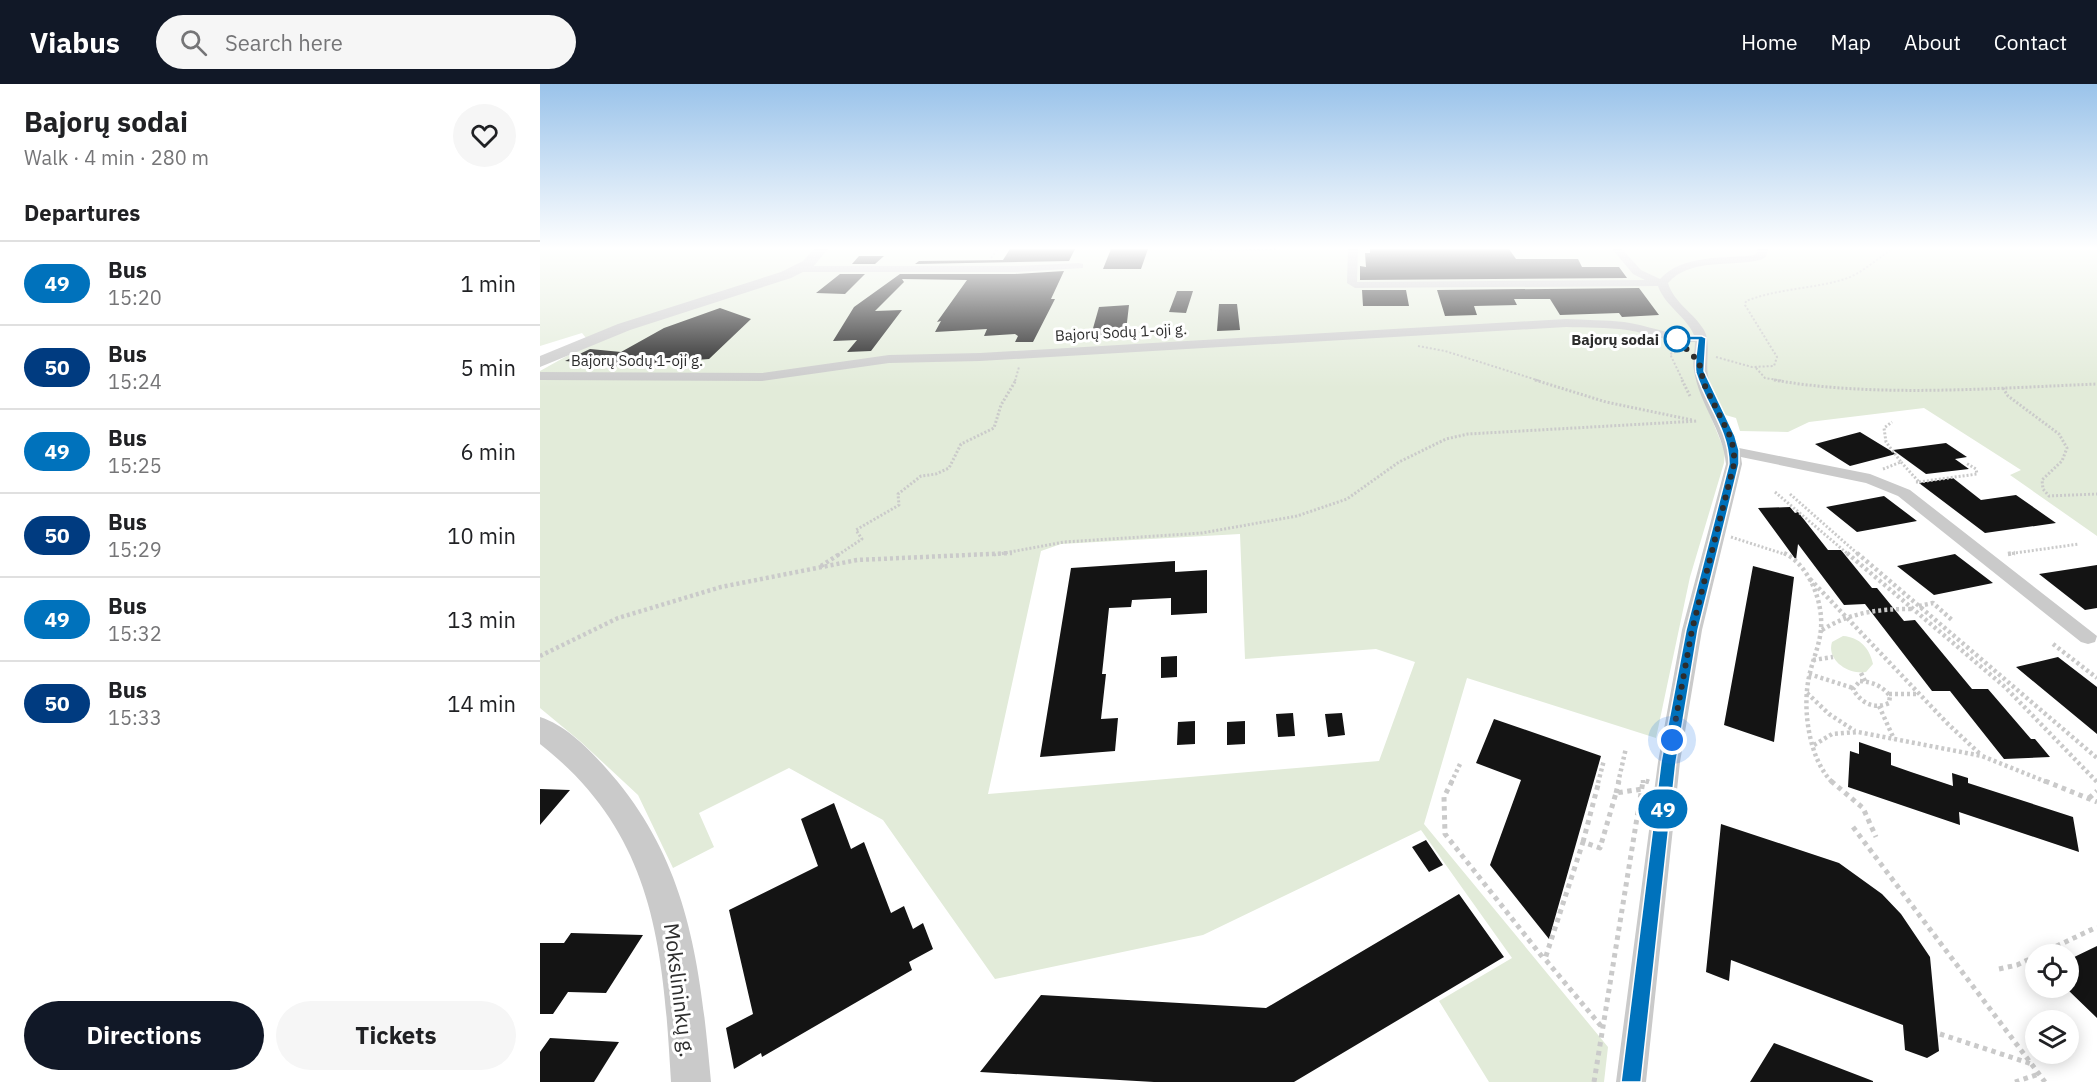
<!DOCTYPE html>
<meta charset="utf-8">
<style>
body{margin:0;font-family:"IBM Plex Sans",sans-serif;background:#f6f6f6;color:#202124;height:100vh;display:flex;flex-direction:column;font-size:22px;white-space:nowrap}
*{box-sizing:border-box;margin:0}
p{font-size:20px;color:#757577}
.icon{flex:none;width:33px;height:33px;fill:none;stroke:currentColor;stroke-width:2;stroke-linecap:round;stroke-linejoin:round}
.map{position:relative;flex:1;overflow:hidden}
.drawer{display:flex;flex-direction:column;background:#fff;width:540px}
.drawer>*{flex:none}
.badge{padding:0 12px;border-radius:20px;font-size:21px;line-height:39px}
.buttons{position:absolute;left:1485px;top:860px;display:grid;gap:12px}
.buttons a{display:grid;place-items:center;width:54px;height:54px;border-radius:50%;background:#fff;box-shadow:0 3px 15px #0003;font-size:30px}
.you{position:absolute;width:30px;height:30px;margin:-15px;border:4px solid #fff;border-radius:50%;background:#1a73e8;box-shadow:0 0 0 9px #1a73e833}
.map>.badge{position:absolute;translate:-50% -50%;box-shadow:0 0 0 3px #fff}
h2{padding:0 24px;font-size:22px;line-height:54px}
.round{display:grid;place-items:center;flex:none;width:63px;height:63px;border-radius:32px;background:#f6f6f6}
.head{display:flex;align-items:center;justify-content:space-between;height:102px;padding:0 24px}
h1{font-size:28px;font-weight:800;line-height:45px}
.cta{display:flex;gap:12px;margin-top:auto;padding:12px 24px}
.cta a{flex:1;height:69px;border-radius:36px;background:#111827;color:#fff;font-size:24px;font-weight:800;line-height:69px;text-align:center}
.cta a+a{background:#f6f6f6;color:#202124}
ul{padding:0;list-style:none}
li{display:flex;align-items:center;gap:18px;height:84px;padding:0 24px;border-top:2px solid #e0e0e0}
li div{flex:1}
li b{display:block;font-size:22px}
li em{font-style:normal}
li .badge{min-width:66px;font-weight:700;text-align:center}
header{display:flex;align-items:center;gap:36px;box-sizing:border-box;height:84px;padding:0 30px;background:#111827;color:#fff}
header strong{font-size:28px}
nav{display:flex;gap:33px;margin-inline-start:auto;font-size:21px}
.search{width:420px;height:54px;background:#f6f6f6;display:flex;align-items:center;gap:15px;box-sizing:border-box;padding:0 21px;border-radius:33px;color:#757577;font-size:22px}
main{display:flex;flex:1;min-height:0}
.map>svg:first-child{display:block}
.green{fill:#e2ebd9;fill-rule:evenodd}
.building{fill:#141414}
.lines{fill:none;stroke-linecap:round;stroke-linejoin:round}
.path-far3{stroke:#cacaca;stroke-width:2;stroke-dasharray:2 2;stroke-linecap:butt}
.path-far2{stroke:#cacaca;stroke-width:3;stroke-dasharray:2 2;stroke-linecap:butt}
.path-far1{stroke:#cacaca;stroke-width:4.5;stroke-dasharray:3 3;stroke-linecap:butt}
.path{stroke:#cacaca;stroke-width:5;stroke-dasharray:4.5 4.5;stroke-linecap:butt}
.minor{fill:#cacaca;fill-rule:evenodd}
.tertiary{fill:#cacaca;fill-rule:evenodd}
.line{fill:#0072bc;stroke:#fff;stroke-width:1.5}
.walk{stroke:#2d2d2d;stroke-width:6;stroke-dasharray:0 10.8}
.stop-dot{fill:#fff;stroke:#0072bc;stroke-width:3}
.labels{text-anchor:middle;dominant-baseline:central;stroke-width:6;stroke-linejoin:round;paint-order:stroke}
.far-street-label{font-size:15px;fill:#2d2d2d;stroke:#fff}
.far-stop-label{font-size:15px;font-weight:bold;fill:#2d2d2d;stroke:#fff;text-anchor:end}
.near-street-label{font-size:21px;fill:#2d2d2d;stroke:#fff}
</style>
<header>
<strong>Viabus</strong>
<div class="search"><svg class="icon" aria-label="search" viewBox="0 0 24 24"><circle cx="10" cy="10" r="6"/><path d="M15 15l6 6"/></svg>Search here</div>
<nav><a>Home</a><a>Map</a><a>About</a><a>Contact</a></nav>
</header>
<main>
<section class="drawer">
<div class="head"><div><h1>Bajorų sodai</h1><p>Walk · 4 min · 280 m</p></div><a class="round"><svg class="icon" aria-label="heart" viewBox="0 0 24 24"><path d="M12 20l-8-8c-3-5 5-10 8-4 3-6 11-1 8 4z"/></svg></a></div>
<h2>Departures</h2>
<ul>
<li><span class="badge" style="background:#0072bc;color:#fff">49</span><div><b>Bus</b><p>15:20</p></div><em>1 min</em></li>
<li><span class="badge" style="background:#003b80;color:#fff">50</span><div><b>Bus</b><p>15:24</p></div><em>5 min</em></li>
<li><span class="badge" style="background:#0072bc;color:#fff">49</span><div><b>Bus</b><p>15:25</p></div><em>6 min</em></li>
<li><span class="badge" style="background:#003b80;color:#fff">50</span><div><b>Bus</b><p>15:29</p></div><em>10 min</em></li>
<li><span class="badge" style="background:#0072bc;color:#fff">49</span><div><b>Bus</b><p>15:32</p></div><em>13 min</em></li>
<li><span class="badge" style="background:#003b80;color:#fff">50</span><div><b>Bus</b><p>15:33</p></div><em>14 min</em></li>
</ul>
<div class="cta"><a>Directions</a><a>Tickets</a></div>
</section>
<div class="map">
<svg width="1557" height="998" viewBox="0 0 1557 998">
<rect width="100%" height="100%" fill="#fff"/>
<path class="green" d="M0,165H1557V452L1470,391L1481,386L1384,324L1269,338L1248,348L1200,347L1196,334L1168,326L1185,368L1184,379L1150,493L1116,654L927,594L884,740L1068,963L1064,998H949L899,917L972,874L881,746L663,851L455,895L343,736L249,684L159,729L174,763L133,784L98,711L41,658L0,624V287L50,259L42,249L0,262ZM700,450L705,575L836,565L875,578L839,677L448,710L501,467L521,460Z
M1303,552C1320,553 1330,565 1333,580L1326,588C1310,591 1286,577 1292,558Z"/>
<path class="building" d="M470,165H535L529,177L375,180L379,177L463,176Z
M571,165H608L601,185H563Z
M830,165H969L976,175H1038L1042,183H1079L1087,194L820,196V182L826,183L825,169H830Z
M319,172H344L335,180H312Z
M524,187L511,215H515L493,258H475L478,252L475,250L444,252L447,245L395,248L401,237L397,238L427,196L362,195L364,198L335,227L362,226L331,267L307,268L317,256L293,257L314,223L360,190H475Z
M300,190H325L305,210L276,209Z
M1099,204L1119,231L1082,233L1079,229L1020,231L1010,215H974L977,221L934,222L937,231L905,232L897,206Z
M822,206H866L869,222H823Z
M637,207H653L646,229L629,228Z
M679,220H697L700,246L677,247Z
M589,221L586,247H583L581,253L550,255L559,223Z
M180,224L211,235L169,275L52,284L58,280L25,277L50,265L81,268L124,244Z
M1320,348L1356,370L1310,382L1275,360Z
M1406,359L1427,373L1415,375L1429,385L1386,390L1353,366Z
M1413,394L1441,416L1476,411L1516,439L1445,449L1379,399Z
M1344,412L1377,437L1317,448L1286,423Z
M1250,423L1255,429L1258,428L1288,466H1301L1332,504H1337L1364,537L1375,536L1432,605H1448L1491,655H1495L1510,673L1464,675L1410,607H1392L1325,520L1304,521L1258,460L1256,476L1218,424Z
M1415,470L1453,499L1394,511L1357,482Z
M635,477V488L667,486V529L631,531V514L592,516L591,523L569,524L562,590H566L561,635L578,634L575,667L500,673L531,484Z
M1557,481V524L1545,526L1499,490Z
M1213,482L1254,493L1234,658L1184,641Z
M637,572V593L621,594V573Z
M1518,573L1557,603V650L1476,583Z
M753,629L755,652L738,653L736,630Z
M802,629L805,651L788,653L785,630Z
M954,635L1061,672L1009,855L950,781L981,696L936,679Z
M655,637V660L637,661L638,638Z
M705,637V660L687,661V638Z
M1319,658L1351,669V681L1371,688L1413,702L1412,689L1428,694V699L1533,733L1539,768L1419,728L1420,741L1308,703L1310,667L1319,670Z
M0,705L30,706L0,741Z
M294,719L311,765L324,758L351,829L364,822L373,845L383,839L393,865L369,878L372,886L222,973L221,969L194,985L186,944L213,930L189,826L278,782L261,735Z
M1181,740L1299,779L1342,810L1361,830L1390,873L1399,967L1387,974L1365,966L1363,941L1191,876L1189,897L1166,888Z
M886,756L903,781L889,788L872,763Z
M919,810L964,873L754,998H614L440,988L501,911L726,924Z
M31,849L103,851L66,909L28,908L13,930H0V859H24Z
M1557,862V934L1528,906V876Z
M10,954L79,958L54,998H0V968Z
M1234,959L1333,997V998H1210Z"/>
<g class="lines">
<path class="path-far3" d="M670,165L679,167L737,165
M451,174L458,165
M878,262L905,267L1000,297
M1136,268L1130,270L1143,297
M1176,273L1212,283L1234,282L1237,273L1205,221L1206,217C1240,204 1273,205 1305,195C1322,189 1337,175 1352,165
M1216,284L1225,294L1244,297
M475,297L479,283"/>
<path class="path-far2" d="M995,296L1066,318L1152,336
M1142,296L1150,312
M1234,296C1336,314 1454,304 1557,300
M1463,304L1468,312L1519,350L1527,364L1522,377L1502,396L1503,405L1509,412L1557,410
M1361,378L1379,398H1375
M1343,385L1361,378L1346,358L1344,344L1352,338
M1379,398L1437,390L1436,385L1426,379
M1235,408L1309,471
M1250,410L1319,471
M1191,453L1247,471
M1468,470L1539,460
M298,471L322,455L316,446L359,421L358,410L381,392L396,390L409,384L421,360L454,344L461,321L476,296
M454,471L524,458L662,449L757,432L807,415L859,378L906,355L928,350L1158,337"/>
<path class="path-far1" d="M1244,469C1269,481 1283,517 1281,544C1280,561 1272,577 1269,593C1262,625 1269,676 1293,699
M1307,469L1465,603L1557,698
M1317,469L1557,674
M1468,470L1475,469
M281,482L301,469
M1270,495L1407,639L1440,670
M1379,522L1393,519L1412,536
M1282,546C1311,528 1339,525 1372,525
M1513,560L1557,594
M0,572L78,534L181,503L317,476L472,469
M1273,576L1293,573
M1321,589L1325,597
M1269,590L1313,604
M1320,597C1333,598 1342,602 1350,612L1349,619C1334,626 1321,619 1313,605Z
M1267,609L1289,630L1315,647
M1349,610H1378
M1339,622L1354,655
M1274,661L1292,650L1318,648L1442,672L1509,699
M911,699L920,680
M1058,699L1064,676
M1078,699L1086,664
M1103,699V696L1109,698"/>
<path class="path" d="M912,697L904,713L905,750L1004,875
M1106,697L1109,698
M1291,697L1323,724L1336,753
M1505,697L1557,718
M1076,709L1079,697
M1549,714L1557,707
M1313,743L1505,998
M1043,758L1059,697
M1500,870L1557,843
M1459,885L1477,881L1496,872
M1061,942L1005,875L1043,758L1060,764L1076,709L1102,705
M1400,950L1492,980
M1054,998L1103,697
M1475,998L1499,990"/>
<path class="minor" d="M808,165H818L817,198L1105,196L1093,190L1072,165H1082L1101,186L1120,195C1143,170 1183,175 1214,171L1217,169L1218,165H1228L1226,173L1220,176C1189,183 1150,174 1128,199C1134,219 1154,229 1164,246C1172,260 1164,280 1169,296C1176,320 1192,340 1199,364L1330,390L1370,406L1557,552L1555,558L1548,560L1541,558L1358,412L1326,399L1201,373L1202,380L1162,546L1140,678L1106,998H1076L1118,678L1142,546L1186,380C1183,346 1159,320 1154,286C1152,277 1155,267 1155,258C1131,259 1111,250 1087,246C1067,243 1046,244 1026,243L440,277L349,279L222,297L0,296V288L222,289L349,271L440,269L1026,235C1045,236 1065,236 1084,238C1108,241 1130,252 1154,251C1146,232 1125,222 1118,202L815,204L807,199Z
M539,179L543,180V184L475,188H260L255,185L260,182H475Z"/>
<path class="tertiary" d="M274,165H288L273,183L251,194L90,246L0,283V272L78,240L241,188L263,177Z
M0,633C25,641 48,664 65,683C149,776 160,878 171,998H131C123,862 115,750 0,660Z"/>
</g>
<linearGradient id="sky" x2="0" y2="1"><stop stop-color="#9ac3ea"/><stop offset="0.54" stop-color="#fff"/><stop offset="1" stop-color="#fff" stop-opacity="0"/></linearGradient>
<rect width="1557" height="304" fill="url(#sky)"/>
<path class="line" d="M1137,252H1162L1166,254L1164,287L1195,352L1199,366V380L1158,546L1136,678L1101,998H1081L1121,678L1146,546L1189,380C1189,346 1166,321 1156,289C1154,280 1157,266 1158,256H1134V253Z"/>
<g class="lines">
<path class="walk" d="M1132,656L1152,546L1194,380V366L1190,352L1164,300L1159,278L1137,255"/>
</g>
<circle class="stop-dot" cx="1137" cy="255" r="12"/>
<g class="labels">
<g class="far-street-label">
<text transform="translate(581 248) rotate(-3)">Bajorų Sodų 1-oji g.</text>
<text x="97" y="276">Bajorų Sodų 1-oji g.</text>
</g>
<g class="far-stop-label">
<text x="1119" y="255">Bajorų sodai</text>
</g>
<g class="near-street-label">
<text transform="translate(140 906) rotate(83)">Mokslininkų g.</text>
</g>
</g>
</svg>
<div class="buttons">
<a><svg class="icon" aria-label="locate" viewBox="0 0 24 24"><circle cx="12" cy="12" r="6"/><path d="M12 2v4M12 18v4M2 12h4M18 12h4"/></svg></a>
<a><svg class="icon" aria-label="layers" viewBox="0 0 24 24"><path d="M12 4l9 5-9 5-9-5zM3 14l9 5 9-5"/></svg></a>
</div>
<div class="you" style="left:1132px;top:656px"></div>
<b class="badge" style="left:1123px;top:725px;background:#0072bc;color:#fff">49</b>
</div>
</main>
